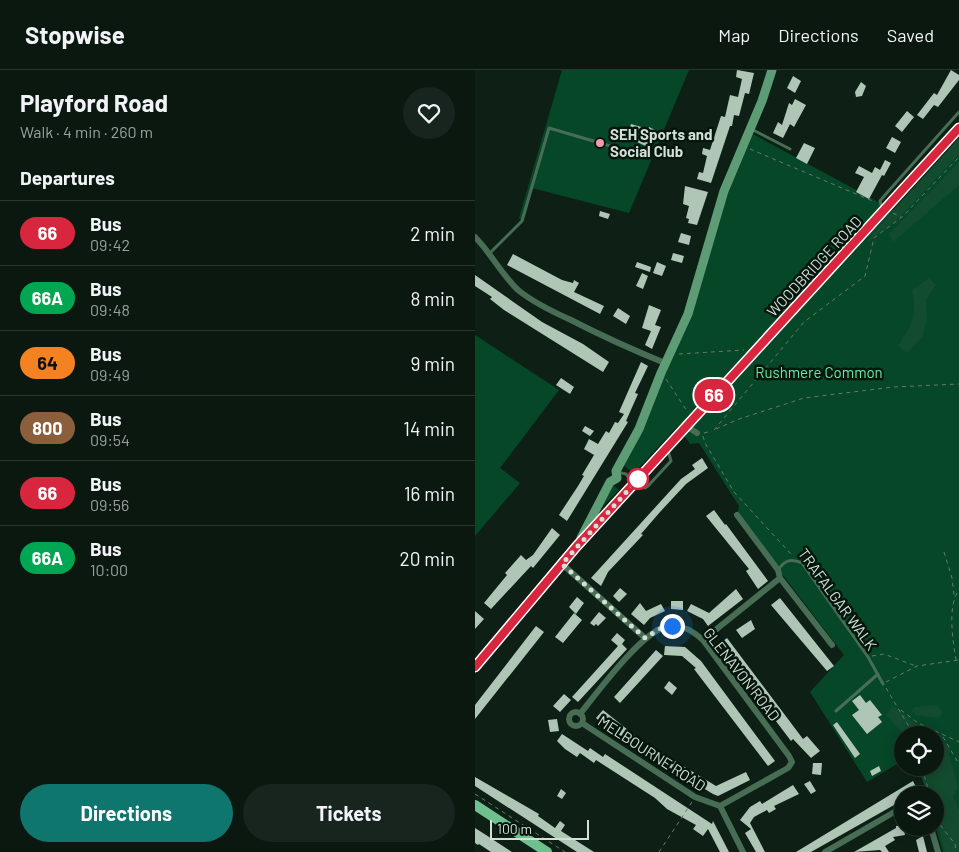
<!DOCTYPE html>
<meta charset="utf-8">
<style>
body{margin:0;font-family:Barlow,sans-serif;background:#18251e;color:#f1f3f6;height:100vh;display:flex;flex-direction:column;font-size:19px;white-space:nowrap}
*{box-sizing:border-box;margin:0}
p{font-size:16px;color:#99a09f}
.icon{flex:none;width:28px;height:28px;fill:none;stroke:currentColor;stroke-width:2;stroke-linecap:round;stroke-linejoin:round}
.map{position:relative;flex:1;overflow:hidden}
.side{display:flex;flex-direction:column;background:#0a1810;width:475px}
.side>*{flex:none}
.badge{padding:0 10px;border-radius:16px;font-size:18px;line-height:32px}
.tools{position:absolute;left:419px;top:656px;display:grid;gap:10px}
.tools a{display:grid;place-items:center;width:50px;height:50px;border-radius:50%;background:#0a1810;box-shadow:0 2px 12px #0003,0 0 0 1px #2a3730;font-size:25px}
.scale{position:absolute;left:15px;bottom:12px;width:99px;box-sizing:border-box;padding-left:5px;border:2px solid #d4dfd7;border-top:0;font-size:14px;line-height:18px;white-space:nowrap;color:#d4dfd7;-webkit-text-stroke:4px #05170c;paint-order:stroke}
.you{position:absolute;width:25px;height:25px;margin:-12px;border:4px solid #fff;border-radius:50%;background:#1a73e8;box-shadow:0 0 0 8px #1a73e833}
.map>.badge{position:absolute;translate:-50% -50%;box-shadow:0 0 0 2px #fff}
h2{padding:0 20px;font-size:19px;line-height:45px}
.round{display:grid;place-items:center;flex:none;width:52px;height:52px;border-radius:26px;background:#18251e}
.summary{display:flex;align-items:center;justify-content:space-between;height:85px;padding:0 20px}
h1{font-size:24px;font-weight:700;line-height:38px}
.action{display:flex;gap:10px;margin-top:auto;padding:10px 20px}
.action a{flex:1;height:58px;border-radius:30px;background:#0f766e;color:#fff;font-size:20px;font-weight:700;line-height:58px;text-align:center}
.action a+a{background:#18251e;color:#f1f3f6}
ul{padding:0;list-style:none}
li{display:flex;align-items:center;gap:15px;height:65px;padding:0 20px;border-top:1px solid #2a3730}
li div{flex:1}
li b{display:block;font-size:19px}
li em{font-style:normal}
li .badge{min-width:55px;font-weight:700;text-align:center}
header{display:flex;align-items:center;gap:30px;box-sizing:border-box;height:70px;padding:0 25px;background:#0a1810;border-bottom:1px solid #2a3730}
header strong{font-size:24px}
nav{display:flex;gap:28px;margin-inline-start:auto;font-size:18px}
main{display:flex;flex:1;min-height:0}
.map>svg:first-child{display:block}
.green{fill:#064728}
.forest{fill:#134b2e}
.building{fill:#afc6b7}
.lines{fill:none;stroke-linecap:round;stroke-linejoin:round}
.path{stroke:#68776d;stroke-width:1;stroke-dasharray:4 4;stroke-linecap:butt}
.lane{stroke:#476d55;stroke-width:3}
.street{stroke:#476d55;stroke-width:6}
.secondary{stroke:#5d9c75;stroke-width:9}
.primary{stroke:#6ec08e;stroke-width:10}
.line-casing{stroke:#fff;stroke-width:11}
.line{stroke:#d7263d;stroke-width:8}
.walk{stroke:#d4dfd7;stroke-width:5;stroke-dasharray:0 9}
.poi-dot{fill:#f29aad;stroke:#05170c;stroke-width:2}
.stop-dot{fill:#fff;stroke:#d7263d;stroke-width:2.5}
.labels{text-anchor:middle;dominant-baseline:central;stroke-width:5;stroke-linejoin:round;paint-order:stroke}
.poi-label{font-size:15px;font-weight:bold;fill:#d4dfd7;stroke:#05170c;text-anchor:start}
.street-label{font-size:15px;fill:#d4dfd7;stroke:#05170c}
.park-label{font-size:15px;fill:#66eba1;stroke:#05170c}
</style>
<header>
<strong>Stopwise</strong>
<nav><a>Map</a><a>Directions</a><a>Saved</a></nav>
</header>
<main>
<section class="side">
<div class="summary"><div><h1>Playford Road</h1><p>Walk · 4 min · 260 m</p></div><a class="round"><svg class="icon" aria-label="heart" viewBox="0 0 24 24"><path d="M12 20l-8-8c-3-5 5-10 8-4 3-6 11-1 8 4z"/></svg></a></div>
<h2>Departures</h2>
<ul>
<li><span class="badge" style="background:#d7263d;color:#fff">66</span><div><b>Bus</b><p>09:42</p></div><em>2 min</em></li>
<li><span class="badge" style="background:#00a651;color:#fff">66A</span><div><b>Bus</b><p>09:48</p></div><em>8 min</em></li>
<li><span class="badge" style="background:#f58220;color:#111">64</span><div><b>Bus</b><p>09:49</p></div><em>9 min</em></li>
<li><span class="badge" style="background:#8b5e3c;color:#fff">800</span><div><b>Bus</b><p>09:54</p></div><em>14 min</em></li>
<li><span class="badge" style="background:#d7263d;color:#fff">66</span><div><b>Bus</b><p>09:56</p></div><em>16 min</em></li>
<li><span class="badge" style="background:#00a651;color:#fff">66A</span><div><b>Bus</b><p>10:00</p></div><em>20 min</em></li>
</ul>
<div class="action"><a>Directions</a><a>Tickets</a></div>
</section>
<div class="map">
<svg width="484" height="782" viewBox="0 0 484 782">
<rect width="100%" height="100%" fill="#0e2015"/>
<path class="green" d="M87,0H214L154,143L57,118L47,151L44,148Z
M278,64L418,140L484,68V782H468L460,756V665H428L427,691L392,712L335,622L369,585L262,445L264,436L224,373L215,374L203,356L159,403L149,396L169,359L194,294L217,244L254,120Z
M0,265L84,320L25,398L45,413L0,466Z
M138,415L144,420L124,440L137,417Z"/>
<path class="forest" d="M484,68V84L423,149L392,173L396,165Z
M484,92V115L418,172L414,164Z
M454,208L461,215L451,230L452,248L448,266L432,283L423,276C438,253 442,247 437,220Z
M462,635L468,643L463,648L442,645L436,641L440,637Z
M418,636L454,664L456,665H429L411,645Z
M460,667L476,676L474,684L483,718L478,727L484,740V782H470L460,747V725H453L443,698H460Z"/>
<path class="building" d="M262,0L279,3L274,24L270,23L264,46L259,45L257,56H255L236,113L222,109L224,102L228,103L232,86L227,84L228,78L235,80L246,46L250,47L255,25L263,27L267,9L261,7Z
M476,0L484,5V10L463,37L459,35L448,49L442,45L459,23L462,25Z
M318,6L326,11L320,23L312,18Z
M386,12L391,16L387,26L381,27L380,22Z
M320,29L331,35L319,57L315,54L308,68L298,63L303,52L307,55L314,33L317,35Z
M432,41L439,47L427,62L420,56Z
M156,54L173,59L174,57L184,62L175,78L162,72L164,67L153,64Z
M417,67L426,72L420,83L411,78Z
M329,73L340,78L332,94L321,88Z
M410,90L416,93L409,106L407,105L394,129L381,122L389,107L380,103L384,96L397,103L400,97L405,100Z
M210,116L233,122L222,155L213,153L214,149L211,148L214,136L208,134Z
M125,141L135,144L133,149L124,146Z
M206,163L216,166L214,175L203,172Z
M198,183L209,186L207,193L196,190Z
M38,184L87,210L98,213L99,210L104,213L99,222L129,236L125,244L32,195Z
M162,192L176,197L175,202L160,197Z
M182,192L191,196L187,206L178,203Z
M167,203L173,206L168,219L161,216Z
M0,205L67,252L108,274L134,292L128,302L29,240L15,229L17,227L0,216Z
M174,235L186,240L180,255L186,257L177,279L170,275L176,261L167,258Z
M143,238L155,246L151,254L138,246Z
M166,292L173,296L160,323L163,324L151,351L153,352L92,451L84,445L103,416L109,406L107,405L119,385L109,379L114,369L123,374L131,361L134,363L140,352L143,353L149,344L144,342Z
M86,308L99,317L95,324L81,315Z
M110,356L119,361L115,366L107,361Z
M227,388L233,398L211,414L185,442L166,464L168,465L133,502L126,516L116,508L206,409L220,399L217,395Z
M239,440L250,455L251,454L293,511L283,519L271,501L274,499L231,446Z
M77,458L85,465L58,498L56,496L16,539L9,533L32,505L30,503L46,485L51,490L58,485Z
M145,518L152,524L144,532L138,526Z
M261,519L268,529L233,556L228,549L212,541L216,534L234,543Z
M102,527L109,533L101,544L94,537Z
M305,528L359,596L352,601L296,535Z
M196,531H208V540L196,539Z
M165,533L171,541L186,534L190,541L175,548L169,555L156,544Z
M0,541L9,549L0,559Z
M124,542L131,548L123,556L121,554L119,556L115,553Z
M99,543L107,550L88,573L80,567Z
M276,550L280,559L267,568L261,560Z
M61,556L69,562L0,649V635Z
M142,563L150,570L147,574L152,579L103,632L97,627L143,576L136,570Z
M252,568L328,669L332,666L345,681L336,688L318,669L316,671L243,575Z
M190,576L210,577L226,591L300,691L293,696L219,599L221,598L207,586L189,585Z
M181,580L188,586L145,633L139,627Z
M194,611L202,618L197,625L189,618Z
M89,624L96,630L85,642L78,636Z
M385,625L391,633L395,630L407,645L403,647L407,652L392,664L377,645L384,640L377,631Z
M128,640L168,672L164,679L136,662L121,648Z
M82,649L84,661L75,662L73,650Z
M362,652L385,684L380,688L358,655Z
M87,664L113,681L115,678L128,687L130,684L237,754L238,751L254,782H245L233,759L228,766L218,759L221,755L192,739L180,728L121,690L119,693L105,683L102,687L90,679L82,671Z
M177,677L241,716L271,702L275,710L243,726L238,724L172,684Z
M338,693H347L346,705L337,704Z
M404,696L406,701L397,706L395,701Z
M0,707L64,744L63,746L80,758L85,751L90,755L86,761L119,782H102L0,716Z
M335,711L341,721L336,724L329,714Z
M438,711L443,721L435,725H428V730L336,782H321Z
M318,715L324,724L299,736L301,739L294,743L292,740L279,747L275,753L290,782H281L270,763L276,759L265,750L275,737L285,731L287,734Z
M86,719L91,723L87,729L82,726Z
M428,755L430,765L418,767L420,770L410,776L414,782H407L405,780L379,782L421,758V756Z
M0,758L11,765L37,782H16L4,774L3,775L0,773Z
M448,766L452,782H444L441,770Z"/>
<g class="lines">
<path class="path" d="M275,79L400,132
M418,143L426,147
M204,284L269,280
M191,309L212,341
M241,359L264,349L329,328L418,317L484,314
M239,360L329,252L390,206L399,168L427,147L484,87
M229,363L237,361
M228,366L230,373L259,422L316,484
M469,482L477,508L479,525
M397,586L409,584L441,596
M481,590C478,572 472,535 484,520
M411,612L442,596L484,590
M411,618L439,665
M426,640L443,653L484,672
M468,667L484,694
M447,698L455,725
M0,724L90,782
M448,725L451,719
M460,740L466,756L480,774L481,782
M184,782L217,732"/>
<path class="lane" d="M276,59L315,79
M407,138L405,131L410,125L484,42
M15,183L47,151L74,58L166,85
M142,402L151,404L158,413
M160,414L170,418L173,416L196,391L193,381
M303,500C310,490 316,488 327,493L393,587L408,614
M361,641L403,604"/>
<path class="street" d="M0,167C16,183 26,204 43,220C59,233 78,242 96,250C127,266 158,280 190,293
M211,356L222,363
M262,445L303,500L305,508L357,575
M87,494L170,568
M228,570L305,508
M94 649a7 7 0 1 1 14 0a7 7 0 1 1-14 0Z
M105,644C122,623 166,563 190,557C205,553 217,560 228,570L314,686L317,692L313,698L245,736L220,727L107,653
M245,736L268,782
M456,758L463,782
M350,782L428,737"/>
<path class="secondary" d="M142,408L141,401L164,359L186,303L213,244L249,121L287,31L297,0
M106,468L135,412L142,408"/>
<path class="primary" d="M0,597L101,477L484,58
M0,735L72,782"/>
</g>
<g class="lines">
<defs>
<path id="line" d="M0,597L101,477L484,58"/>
</defs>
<use href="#line" class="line-casing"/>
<use href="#line" class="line"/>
<path class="walk" d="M163,409L87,494L170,568L188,557L197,556"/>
</g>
<circle class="poi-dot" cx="125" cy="73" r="5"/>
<circle class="stop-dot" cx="163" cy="409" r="10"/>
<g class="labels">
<g class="poi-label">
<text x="135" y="64">SEH Sports and<tspan x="135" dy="17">Social Club</tspan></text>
</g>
<g class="street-label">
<text transform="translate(339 196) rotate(-47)">WOODBRIDGE ROAD</text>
<text transform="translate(363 529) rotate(54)">TRAFALGAR WALK</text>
<text transform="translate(267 604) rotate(52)">GLENAVON ROAD</text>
<text transform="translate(177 683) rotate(33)">MELBOURNE ROAD</text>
</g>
<g class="park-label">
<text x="344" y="302">Rushmere Common</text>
</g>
</g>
</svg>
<div class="tools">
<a><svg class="icon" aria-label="locate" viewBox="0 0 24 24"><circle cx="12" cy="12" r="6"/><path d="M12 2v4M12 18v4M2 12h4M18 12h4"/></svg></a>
<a><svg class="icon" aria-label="layers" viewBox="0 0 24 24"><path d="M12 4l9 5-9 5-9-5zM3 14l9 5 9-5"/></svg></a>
</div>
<div class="scale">100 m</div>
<div class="you" style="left:197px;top:556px"></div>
<b class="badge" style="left:239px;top:325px;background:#d7263d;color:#fff">66</b>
</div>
</main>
